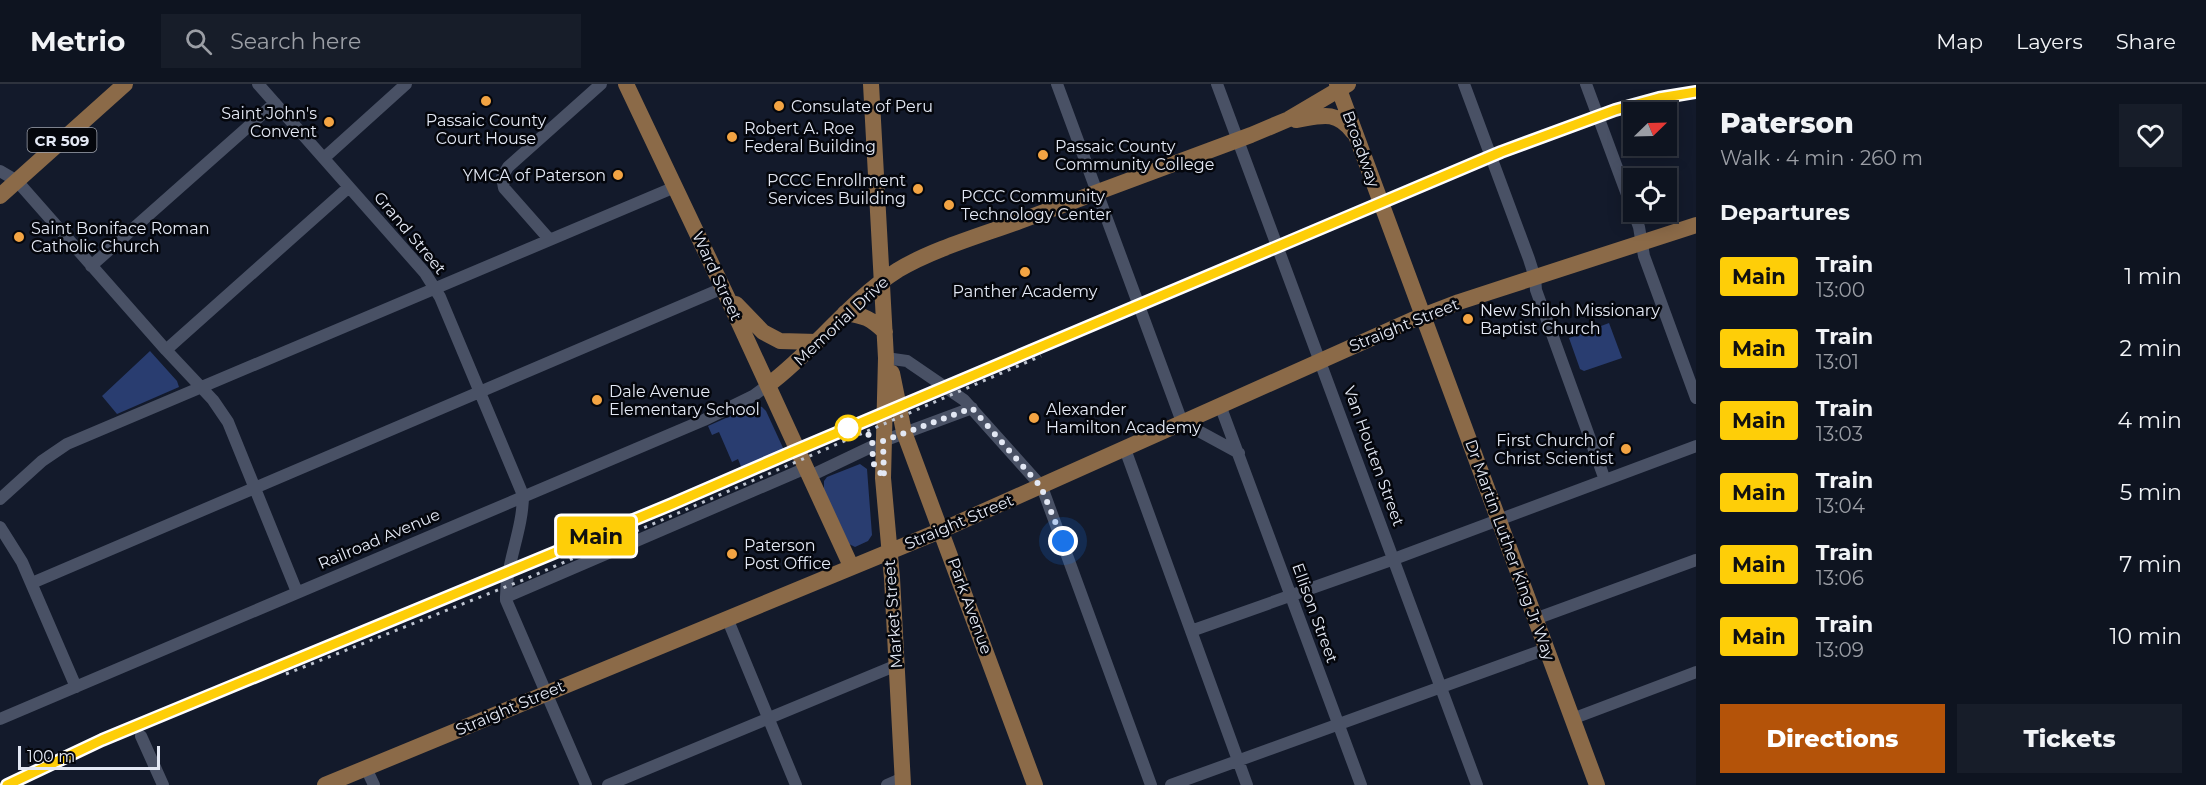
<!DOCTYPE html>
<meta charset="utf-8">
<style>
body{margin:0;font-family:Montserrat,sans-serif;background:#171d29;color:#f1f3f6;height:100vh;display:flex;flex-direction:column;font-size:22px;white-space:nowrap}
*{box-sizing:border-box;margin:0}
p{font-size:20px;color:#9b9ea5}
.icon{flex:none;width:33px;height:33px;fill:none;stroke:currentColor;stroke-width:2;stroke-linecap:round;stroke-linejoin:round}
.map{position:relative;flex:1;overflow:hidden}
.drawer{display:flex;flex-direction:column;background:#0e1420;width:510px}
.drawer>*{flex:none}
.badge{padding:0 12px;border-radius:4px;font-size:21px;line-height:39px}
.needle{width:39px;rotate:67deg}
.tools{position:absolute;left:1623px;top:18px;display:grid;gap:12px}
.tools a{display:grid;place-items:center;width:54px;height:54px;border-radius:0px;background:#0e1420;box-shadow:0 3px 15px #0003,0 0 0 2px #2e333e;font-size:30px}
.scale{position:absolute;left:18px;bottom:15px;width:142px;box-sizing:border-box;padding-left:6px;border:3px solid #e3e8f4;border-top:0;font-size:16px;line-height:21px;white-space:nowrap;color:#e3e8f4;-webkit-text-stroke:4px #04060c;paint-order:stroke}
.you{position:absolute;width:30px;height:30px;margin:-15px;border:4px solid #fff;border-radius:50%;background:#1a73e8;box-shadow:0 0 0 9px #1a73e833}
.map>.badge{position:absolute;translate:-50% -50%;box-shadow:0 0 0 3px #fff}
h2{padding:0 24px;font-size:22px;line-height:54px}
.round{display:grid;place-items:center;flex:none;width:63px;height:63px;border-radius:0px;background:#171d29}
.summary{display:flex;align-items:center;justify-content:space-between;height:102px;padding:0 24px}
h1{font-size:28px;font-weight:800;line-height:45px}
.button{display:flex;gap:12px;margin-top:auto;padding:12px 24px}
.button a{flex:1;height:69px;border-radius:0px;background:#b45309;color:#fff;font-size:24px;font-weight:800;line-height:69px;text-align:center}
.button a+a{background:#171d29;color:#f1f3f6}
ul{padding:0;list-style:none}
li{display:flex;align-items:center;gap:18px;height:72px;padding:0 24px}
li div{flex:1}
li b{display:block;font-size:22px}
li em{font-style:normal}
li .badge{min-width:66px;font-weight:700;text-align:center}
header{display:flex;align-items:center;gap:36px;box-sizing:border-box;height:84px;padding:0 30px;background:#0e1420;border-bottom:2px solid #2e333e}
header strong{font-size:28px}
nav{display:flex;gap:33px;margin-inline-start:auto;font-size:21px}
.search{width:420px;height:54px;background:#171d29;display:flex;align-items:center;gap:15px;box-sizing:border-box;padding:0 21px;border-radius:0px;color:#9b9ea5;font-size:22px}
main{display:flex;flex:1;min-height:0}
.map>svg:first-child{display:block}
.green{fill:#293d70}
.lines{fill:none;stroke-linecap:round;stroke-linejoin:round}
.minor{stroke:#495165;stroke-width:12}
.major{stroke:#8b6a48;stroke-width:16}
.rail{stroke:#bec4d1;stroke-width:3;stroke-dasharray:3 6;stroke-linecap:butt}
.line-casing{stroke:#fff;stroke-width:14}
.line{stroke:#fece08;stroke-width:9}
.walk{stroke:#e3e8f4;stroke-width:6;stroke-dasharray:0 10.8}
.poi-dot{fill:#f3a443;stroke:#04060c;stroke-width:2}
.stop-dot{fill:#fff;stroke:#fece08;stroke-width:3}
.labels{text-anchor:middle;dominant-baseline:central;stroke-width:5;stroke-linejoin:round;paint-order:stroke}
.shield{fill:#04060c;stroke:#a0a4ae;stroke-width:1.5}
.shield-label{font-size:15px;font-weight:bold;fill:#e3e8f4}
.poi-label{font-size:16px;fill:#e3e8f4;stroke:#04060c;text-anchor:start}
.street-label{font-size:16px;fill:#e3e8f4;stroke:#04060c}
</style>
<header>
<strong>Metrio</strong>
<div class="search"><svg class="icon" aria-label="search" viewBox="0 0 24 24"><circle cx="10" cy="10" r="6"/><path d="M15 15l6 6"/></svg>Search here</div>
<nav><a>Map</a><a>Layers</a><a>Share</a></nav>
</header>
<main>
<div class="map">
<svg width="1696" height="701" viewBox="0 0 1696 701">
<rect width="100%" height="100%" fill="#131a2b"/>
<path class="green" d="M1609,239L1622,274L1584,287L1580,285L1569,254Z
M150,267L177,297L179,303L117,330L102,312Z
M755,321L762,323L766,327L784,366L742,385L738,375L732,378L719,348L712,351L708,342Z
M860,380L867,385L872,451L868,457L855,463L849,460L824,406V397L827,393Z"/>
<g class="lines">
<path class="minor" d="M258,0L425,189L440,213L523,411C523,447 505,481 506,516L586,701
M1057,0L1182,338L1239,369
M1217,0L1477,701
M1464,0L1529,175L1535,194L1536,206L1605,396
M1586,0L1639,143L1644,172L1696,314
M324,74L406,0
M0,87L17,97L166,266L213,316L228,338L297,508
M549,155L504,104L502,93L508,83L601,0
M91,182L275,19
M166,266L349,103
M886,274L907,277L964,316L1042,403L1151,701
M1220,321L1361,701
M883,357L972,324
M1125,365L1247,701
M810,392L873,362
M0,415L42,377L67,360L675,103
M0,443L22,478L76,603
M32,499L723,204
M506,513L806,384
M727,534L796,701
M1535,535L1696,476
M1191,547L1394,475L1696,362
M0,635L704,336L753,312L768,301
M1572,635L1696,588
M141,652L163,701
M366,684L374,701
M608,701L897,581
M887,701L903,694
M1171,701L1546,565"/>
<path class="major" d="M626,0L729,217L851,482
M871,0L886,274L883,394L892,494L903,701
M1337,0L1597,701
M1296,36C1320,32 1336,25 1353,48
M0,112L125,0
M736,220L763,248L780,257L817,258
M845,229C865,232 870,234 885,248
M892,289L904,348L1035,701
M768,301C814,267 849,217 898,186C933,165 982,151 1020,137C1097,108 1174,79 1251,51L1289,35L1348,0
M325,701L942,446L1412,236L1459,218L1696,141"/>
<path class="rail" d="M286,590L523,496L1041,272
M8,701L102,656L672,420L750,386L1501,68L1615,25L1659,14L1696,8"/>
</g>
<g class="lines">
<defs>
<path id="line" d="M7,701L102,656L672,420L792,368L1501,68L1615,26L1659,14L1696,8"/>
</defs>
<use href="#line" class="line-casing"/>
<use href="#line" class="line"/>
<path class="walk" d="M848,344L872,352L873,379L884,394L883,357L972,324L1041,403L1063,457"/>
</g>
<g class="poi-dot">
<circle cx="486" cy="17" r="6"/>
<circle cx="779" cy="22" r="6"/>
<circle cx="329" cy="38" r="6"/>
<circle cx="732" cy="53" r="6"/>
<circle cx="1043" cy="71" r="6"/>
<circle cx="618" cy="91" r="6"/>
<circle cx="918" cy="105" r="6"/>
<circle cx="949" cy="121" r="6"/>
<circle cx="19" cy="153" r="6"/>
<circle cx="1025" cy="188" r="6"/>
<circle cx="1468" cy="235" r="6"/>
<circle cx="597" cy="316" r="6"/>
<circle cx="1034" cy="334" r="6"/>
<circle cx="1626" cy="365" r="6"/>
<circle cx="732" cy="470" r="6"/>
</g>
<circle class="stop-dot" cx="848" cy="344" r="12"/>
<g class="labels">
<rect class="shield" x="27.5" y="44" width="69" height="24" rx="4.5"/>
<g class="shield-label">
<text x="62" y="56">CR 509</text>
</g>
<g class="poi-label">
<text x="791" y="22">Consulate of Peru</text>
<text x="317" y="29" text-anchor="end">Saint John's<tspan x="317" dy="18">Convent</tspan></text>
<text x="486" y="36" text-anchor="middle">Passaic County<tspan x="486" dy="18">Court House</tspan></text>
<text x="744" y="44">Robert A. Roe<tspan x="744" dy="18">Federal Building</tspan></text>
<text x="1055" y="62">Passaic County<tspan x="1055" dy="18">Community College</tspan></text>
<text x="606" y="91" text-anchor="end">YMCA of Paterson</text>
<text x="906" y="96" text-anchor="end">PCCC Enrollment<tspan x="906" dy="18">Services Building</tspan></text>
<text x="961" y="112">PCCC Community<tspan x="961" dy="18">Technology Center</tspan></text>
<text x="31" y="144">Saint Boniface Roman<tspan x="31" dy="18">Catholic Church</tspan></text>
<text x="1025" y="207" text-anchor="middle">Panther Academy</text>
<text x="1480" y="226">New Shiloh Missionary<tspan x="1480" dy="18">Baptist Church</tspan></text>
<text x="609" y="307">Dale Avenue<tspan x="609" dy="18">Elementary School</tspan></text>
<text x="1046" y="325">Alexander<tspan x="1046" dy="18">Hamilton Academy</tspan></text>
<text x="1614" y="356" text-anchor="end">First Church of<tspan x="1614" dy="18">Christ Scientist</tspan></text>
<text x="744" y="461">Paterson<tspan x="744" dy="18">Post Office</tspan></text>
</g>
<g class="street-label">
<text transform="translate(1361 65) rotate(70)">Broadway</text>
<text transform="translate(410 149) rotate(50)">Grand Street</text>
<text transform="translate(717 192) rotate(65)">Ward Street</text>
<text transform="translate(841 237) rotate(-43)">Memorial Drive</text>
<text transform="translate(1404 241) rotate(-22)">Straight Street</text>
<text transform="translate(1374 372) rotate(70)">Van Houten Street</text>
<text transform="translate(959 438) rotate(-23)">Straight Street</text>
<text transform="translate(379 455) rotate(-23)">Railroad Avenue</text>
<text transform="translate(1510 466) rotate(70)">Dr Martin Luther King Jr Way</text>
<text transform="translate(970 522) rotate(70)">Park Avenue</text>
<text transform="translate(1315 529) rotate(70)">Ellison Street</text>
<text transform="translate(893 530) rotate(-94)">Market Street</text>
<text transform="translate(510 624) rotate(-23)">Straight Street</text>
</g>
</g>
</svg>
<div class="tools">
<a><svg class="needle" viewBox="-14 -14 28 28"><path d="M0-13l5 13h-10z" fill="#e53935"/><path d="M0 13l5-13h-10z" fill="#9b9ea5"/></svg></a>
<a><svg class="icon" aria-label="locate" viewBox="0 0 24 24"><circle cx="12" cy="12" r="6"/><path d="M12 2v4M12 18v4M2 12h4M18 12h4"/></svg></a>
</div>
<div class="scale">100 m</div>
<div class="you" style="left:1063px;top:457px"></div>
<b class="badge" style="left:596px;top:452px;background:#fece08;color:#111">Main</b>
</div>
<section class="drawer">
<div class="summary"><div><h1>Paterson</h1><p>Walk · 4 min · 260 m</p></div><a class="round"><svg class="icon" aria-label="heart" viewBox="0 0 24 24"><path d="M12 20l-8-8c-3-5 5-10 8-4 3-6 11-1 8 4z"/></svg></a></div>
<h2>Departures</h2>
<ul>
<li><span class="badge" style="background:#fece08;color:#111">Main</span><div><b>Train</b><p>13:00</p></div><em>1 min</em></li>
<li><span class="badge" style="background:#fece08;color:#111">Main</span><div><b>Train</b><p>13:01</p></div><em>2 min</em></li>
<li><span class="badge" style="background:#fece08;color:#111">Main</span><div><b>Train</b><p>13:03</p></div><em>4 min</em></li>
<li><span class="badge" style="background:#fece08;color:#111">Main</span><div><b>Train</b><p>13:04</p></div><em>5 min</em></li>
<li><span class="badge" style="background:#fece08;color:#111">Main</span><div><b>Train</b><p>13:06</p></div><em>7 min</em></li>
<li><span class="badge" style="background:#fece08;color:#111">Main</span><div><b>Train</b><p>13:09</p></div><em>10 min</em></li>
</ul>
<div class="button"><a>Directions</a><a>Tickets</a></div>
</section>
</main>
